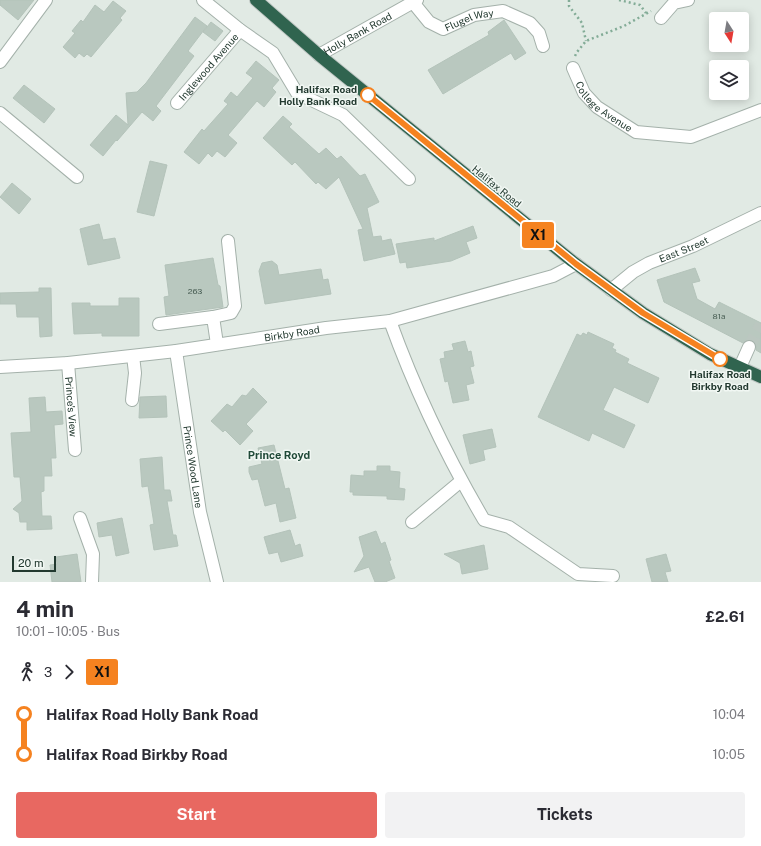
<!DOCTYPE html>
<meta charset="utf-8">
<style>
body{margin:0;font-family:"Public Sans",sans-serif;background:#f2f2f3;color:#2b2b33;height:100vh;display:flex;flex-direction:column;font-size:15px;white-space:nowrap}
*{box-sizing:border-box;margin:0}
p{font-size:13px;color:#7c7c81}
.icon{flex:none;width:22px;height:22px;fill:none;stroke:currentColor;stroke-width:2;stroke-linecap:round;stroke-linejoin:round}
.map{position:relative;height:582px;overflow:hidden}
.details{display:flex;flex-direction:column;background:#fff;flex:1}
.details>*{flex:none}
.badge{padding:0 8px;border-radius:3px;font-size:14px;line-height:26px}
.needle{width:26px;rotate:169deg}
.buttons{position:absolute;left:709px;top:12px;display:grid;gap:8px}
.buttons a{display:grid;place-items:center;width:40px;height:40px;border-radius:4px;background:#fff;box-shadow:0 2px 10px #0003;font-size:20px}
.scale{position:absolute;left:12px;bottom:10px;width:44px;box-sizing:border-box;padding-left:4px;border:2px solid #22392f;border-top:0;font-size:11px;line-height:14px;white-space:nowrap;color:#22392f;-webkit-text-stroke:3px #f1f7f3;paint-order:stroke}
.map>.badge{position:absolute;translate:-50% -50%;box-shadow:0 0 0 2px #fff}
.legs{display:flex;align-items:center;gap:6px;height:44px;padding:0 16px;font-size:13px}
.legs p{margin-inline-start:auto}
.summary{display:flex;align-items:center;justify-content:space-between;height:68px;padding:0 16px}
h1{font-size:22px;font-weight:700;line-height:30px}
.button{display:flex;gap:8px;margin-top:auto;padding:8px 16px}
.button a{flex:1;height:46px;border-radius:4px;background:#e86861;color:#fff;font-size:16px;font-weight:700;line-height:46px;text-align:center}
.button a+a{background:#f2f2f3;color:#2b2b33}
ul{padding:0 16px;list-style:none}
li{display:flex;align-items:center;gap:14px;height:40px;font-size:15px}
li i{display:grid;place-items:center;width:6px;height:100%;margin:0 5px;background:currentColor}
li i::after{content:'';width:10px;height:10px;margin:-5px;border:3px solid;border-radius:50%;background:#fff}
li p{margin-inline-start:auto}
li:first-child i{background:linear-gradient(#0000 50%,currentColor 0)}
li:last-child i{background:linear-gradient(currentColor 50%,#0000 0)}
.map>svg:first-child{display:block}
.building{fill:#b9c8bf;stroke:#b4c3ba}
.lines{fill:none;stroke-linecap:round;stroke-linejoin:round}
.minor-tunnel{stroke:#bbc7c0;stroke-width:12;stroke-dasharray:12 6;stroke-linecap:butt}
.minor-casing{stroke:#a4b1aa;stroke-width:14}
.highway-casing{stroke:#c1c8c5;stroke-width:14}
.path{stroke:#83ac97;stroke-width:2.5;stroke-dasharray:2 3;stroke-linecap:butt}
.minor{stroke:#fff;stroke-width:12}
.highway{stroke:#30644f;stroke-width:12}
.line-1-casing{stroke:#fff;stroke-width:9}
.line-1{stroke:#f58220;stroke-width:6}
.stop-1-dot{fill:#fff;stroke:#f58220;stroke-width:2}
.labels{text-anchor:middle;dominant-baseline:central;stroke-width:3;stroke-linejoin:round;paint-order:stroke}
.number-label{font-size:8px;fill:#485d53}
.street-label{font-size:10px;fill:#22392f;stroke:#f1f7f3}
.stop-label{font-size:10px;font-weight:bold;fill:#22392f;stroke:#f1f7f3;text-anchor:end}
.neighbourhood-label{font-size:11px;font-weight:bold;fill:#204a38;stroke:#f1f7f3}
</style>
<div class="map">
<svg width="761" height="582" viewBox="0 0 761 582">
<rect width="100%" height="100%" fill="#e1eae4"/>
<path class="building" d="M0,0H34L18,20L0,5Z
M113,1L126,11L120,18L122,20L91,57L87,54L84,57L79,53L75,58L63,47L75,33L72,31L81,20L83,22L95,5L104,12Z
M195,17L207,26L188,51L194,56L156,106L161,111L153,121L142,112L117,141L116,140L103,156L90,145L116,115L128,125L126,93L137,92L146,83Z
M504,20L526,53L515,60L511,53L443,94L428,70L489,35L488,32Z
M211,22L223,31L215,41L203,32Z
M256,61L279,80L272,88L276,92L264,107L257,101L228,135L237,143L225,157L217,151L212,157L208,153L199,164L184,152L202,129L204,131L228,104L224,101L231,92L237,97L253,78L246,73Z
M24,85L55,109L44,123L13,98Z
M283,116L292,124L289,127L319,154L326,148L337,159L341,156L360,176L365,174L379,202L367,208L373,237L381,236L382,241L391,239L395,254L364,261L358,230L363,229L339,177L326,189L318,182L316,184L295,162L292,165L263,138Z
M150,161L167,165L154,216L137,212Z
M12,183L31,199L19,214L0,197Z
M99,224L103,240L115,238L120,258L88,265L80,229Z
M473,226L477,238L466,242L470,253L451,261L407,268L406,262L400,263L396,244L434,238V241Z
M213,258L218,285L220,286L223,307L166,315L164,297L169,296L165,265Z
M272,261L277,265L279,275L321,269L323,280L328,279L331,294L265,304L259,271L262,263Z
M695,268L700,281L692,283L697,299L715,309L719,302L761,323V353L756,350V346L752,340H748L743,343L664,302L657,280Z
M39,288H51L52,336L40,337L39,317H17L16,304H0V293L39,292Z
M119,298H139V336H102V333L74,334L72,303H90V306H119Z
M588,332L614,344L612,348L616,350L615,352L629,359L627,363L659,378L648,403L614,387L603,410L635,425L624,448L592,433L589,441L538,417L577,334L581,336L583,333L587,335Z
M465,341L468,352L471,351L474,366L470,367L474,383L466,385L469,400L453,403L448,381L445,382L440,359L445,358L444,352L454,350L452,344Z
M253,388L267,402L246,424L253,431L240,445L225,430L223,432L211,421L227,404L232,407L242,395L246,396Z
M166,396L167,417L139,418L140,397Z
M45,397L46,412L62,411L63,424L54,425L56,458H51L52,476H44V491L41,492L42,516H51L52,529L27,530V522H20L19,513L13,509L22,501L20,477H14L11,433L31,432L29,398Z
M492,429L496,447L483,450L485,460L470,464L463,435Z
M274,445L285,489L289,488L296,518L280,522L276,503L265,506L258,479L252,480L249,472V467L262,464L258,448Z
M162,457L164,490H170L172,501H167L173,535H176L178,546L154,550L150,525L154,524L148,486L142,487L140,459Z
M377,466H390V471L400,472L399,488L405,489L404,500L387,499V496L353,495V492H350L351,475L364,476V471H377Z
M122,518L129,553L116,556L112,535L99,537L97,523Z
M290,530L295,546L300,544L303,556L281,562L278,552L269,554L264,537Z
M376,531L381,544L385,542L391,560L389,561L395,578L385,582H375L369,567L354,572L364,556L359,537Z
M484,545L488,569L462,574L460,563L444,554Z
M77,554L81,582H52L50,565L57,564L56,557Z
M666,554L671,571L665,572L668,582H652L646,559Z"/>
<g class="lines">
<path class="minor-tunnel" d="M749,347L761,324"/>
<defs>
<g id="minor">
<path d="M203,0L240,30L273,53L297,93L343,115L409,179"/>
<path id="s1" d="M411,0L429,22L443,29L474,15L503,11L530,23L539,33L543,46"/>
<path d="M661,18L674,3L688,0"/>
<path id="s2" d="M319,55L417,0"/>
<path d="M0,62L46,0"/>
<path id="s3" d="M573,68L584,93L597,107L636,132L691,137L761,110"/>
<path id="s4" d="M177,103L240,30"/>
<path d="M0,113L77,177"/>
<path id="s5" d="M611,290L633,272L649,263L693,246L761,213"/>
<path d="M213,317L231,313L235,306L228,241"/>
<path d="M390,321C415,390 447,457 484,520L509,527L578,574L613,576"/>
<path d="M159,324L213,317L217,344"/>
<path id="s6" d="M176,351L200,512L217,582"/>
<path id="s7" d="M68,363L75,450"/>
<path id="s8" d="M0,367L68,363L176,351L326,328L390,321L553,276L576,264"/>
<path d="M740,367L749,347"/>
<path d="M132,400L135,373L133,356"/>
<path d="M80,518L93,554L92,582"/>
<path d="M412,522L461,481"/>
</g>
<path id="highway" d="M256,0L319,55L572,261L643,313L710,354L761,377"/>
</defs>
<use href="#minor" class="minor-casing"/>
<use href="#highway" class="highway-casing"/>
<path class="path" d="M569,0V6L582,23L586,41
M619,0L640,5L646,13
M575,56L577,52L586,41L624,26L651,11"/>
<use href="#minor" class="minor"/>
<use href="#highway" class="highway"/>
</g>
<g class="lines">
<defs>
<path id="line-1" d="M368,95L576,264L643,313L720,359"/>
</defs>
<use href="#line-1" class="line-1-casing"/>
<use href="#line-1" class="line-1"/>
</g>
<g class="stop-1-dot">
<circle cx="368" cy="95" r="7"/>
<circle cx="720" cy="359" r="7"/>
</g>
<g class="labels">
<g class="number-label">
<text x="195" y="291">263</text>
<text x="719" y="316">81a</text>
</g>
<g class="street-label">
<text stroke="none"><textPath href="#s1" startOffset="72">Flugel Way</textPath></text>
<text stroke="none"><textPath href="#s2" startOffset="44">Holly Bank Road</textPath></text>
<text stroke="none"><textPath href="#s4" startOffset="48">Inglewood Avenue</textPath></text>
<text stroke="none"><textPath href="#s3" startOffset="51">College Avenue</textPath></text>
<text transform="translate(497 186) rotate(39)">Halifax Road</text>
<text stroke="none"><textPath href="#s5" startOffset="84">East Street</textPath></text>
<text stroke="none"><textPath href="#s8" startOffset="294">Birkby Road</textPath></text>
<text stroke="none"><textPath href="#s7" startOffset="44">Prince's View</textPath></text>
<text stroke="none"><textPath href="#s6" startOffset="117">Prince Wood Lane</textPath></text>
</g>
<g class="stop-label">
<text x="357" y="89">Halifax Road<tspan x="357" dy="12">Holly Bank Road</tspan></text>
<text x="720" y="374" text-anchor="middle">Halifax Road<tspan x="720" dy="12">Birkby Road</tspan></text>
</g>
<g class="neighbourhood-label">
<text x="279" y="455">Prince Royd</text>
</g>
</g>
</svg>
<div class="buttons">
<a><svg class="needle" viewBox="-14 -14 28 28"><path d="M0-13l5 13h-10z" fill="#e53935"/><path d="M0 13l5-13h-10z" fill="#7c7c81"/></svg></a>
<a><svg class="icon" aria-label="layers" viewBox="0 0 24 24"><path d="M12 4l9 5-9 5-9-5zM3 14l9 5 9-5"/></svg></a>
</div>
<div class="scale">20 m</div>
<b class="badge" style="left:538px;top:235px;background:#f58220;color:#111">X1</b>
</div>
<section class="details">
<div class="summary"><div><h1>4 min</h1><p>10:01 – 10:05 · Bus</p></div><b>£2.61</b></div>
<div class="legs"><svg class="icon" aria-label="walk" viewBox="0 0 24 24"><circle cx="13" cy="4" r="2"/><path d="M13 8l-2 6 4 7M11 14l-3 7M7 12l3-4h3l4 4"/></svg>3<svg class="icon" aria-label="forward" viewBox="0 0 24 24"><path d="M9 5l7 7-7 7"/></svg><b class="badge" style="background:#f58220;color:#111">X1</b></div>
<ul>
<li><i style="color:#f58220"></i><b>Halifax Road Holly Bank Road</b><p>10:04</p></li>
<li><i style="color:#f58220"></i><b>Halifax Road Birkby Road</b><p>10:05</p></li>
</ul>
<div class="button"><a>Start</a><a>Tickets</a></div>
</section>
